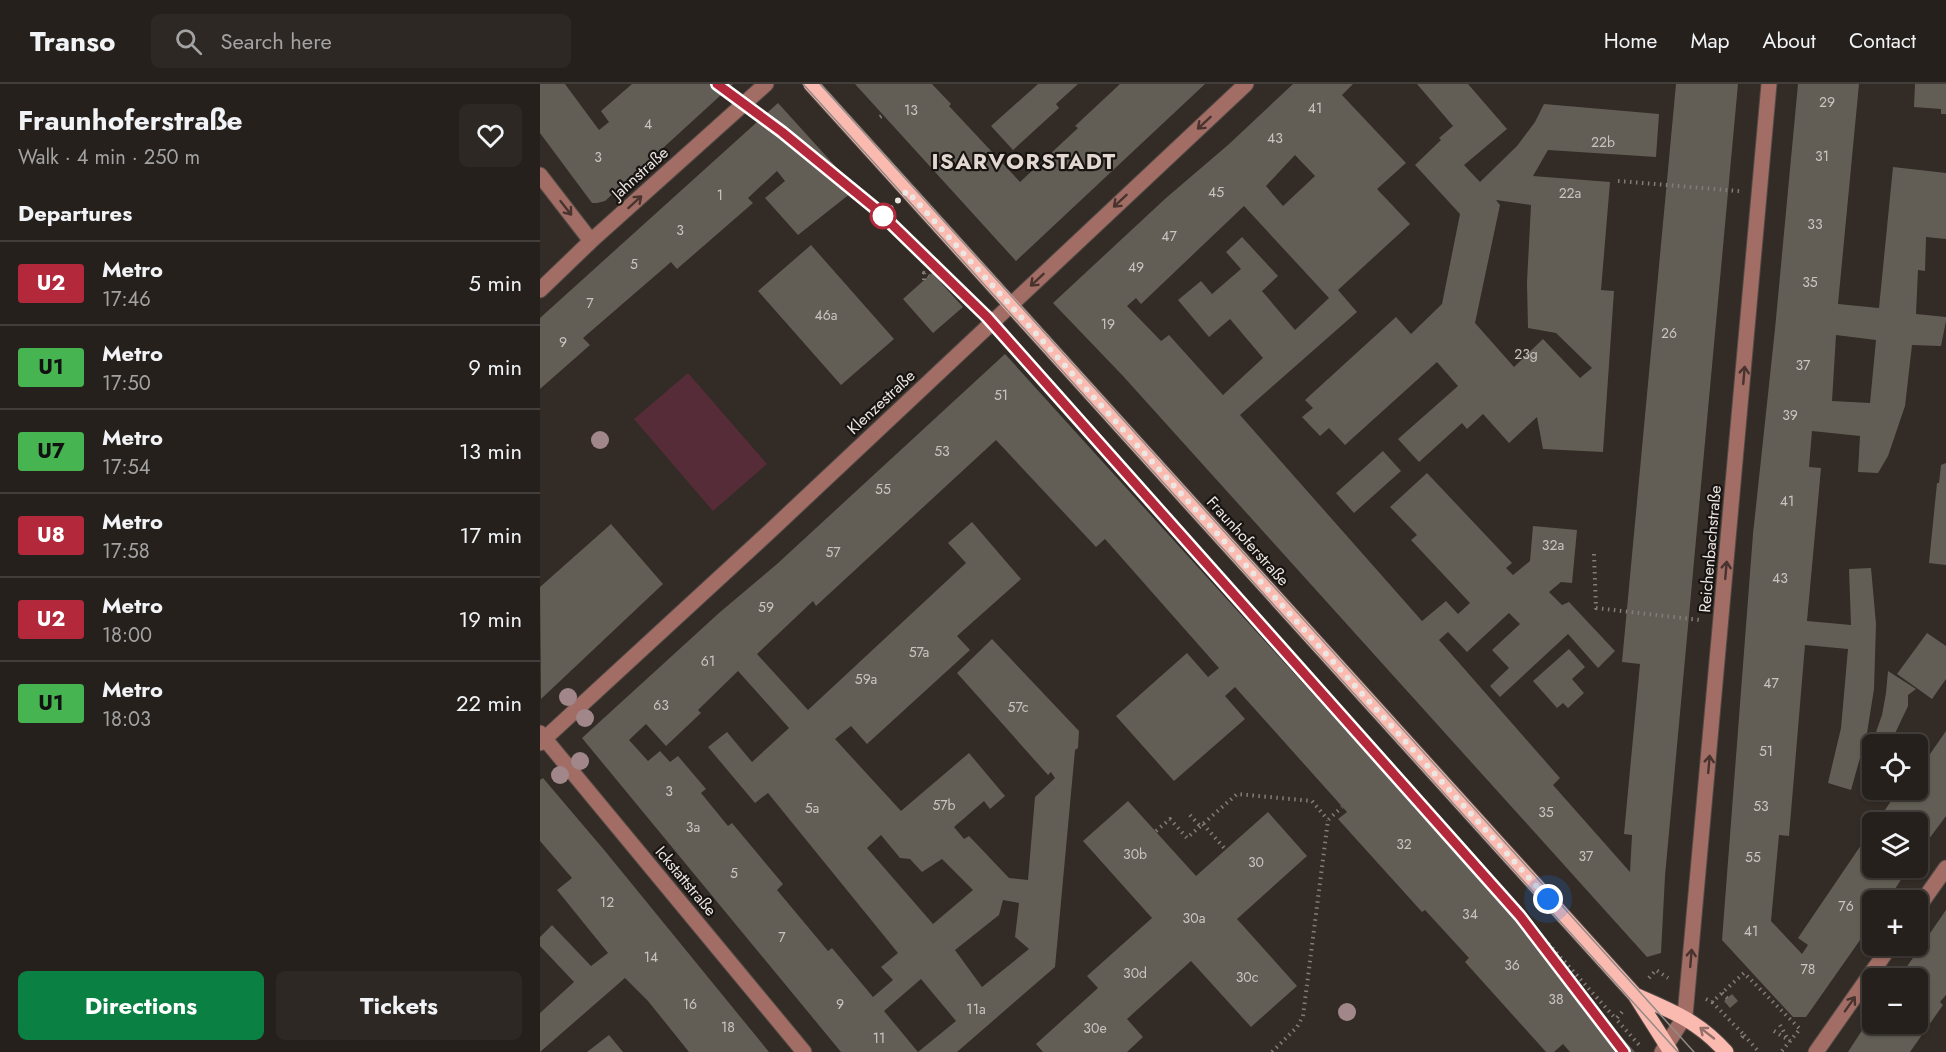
<!DOCTYPE html>
<meta charset="utf-8">
<style>
body{margin:0;font-family:Jost,sans-serif;background:#2e2825;color:#f1f3f6;height:100vh;display:flex;flex-direction:column;font-size:22px;white-space:nowrap}
*{box-sizing:border-box;margin:0}
p{font-size:20px;color:#a4a3a3}
.icon{flex:none;width:33px;height:33px;fill:none;stroke:currentColor;stroke-width:2;stroke-linecap:round;stroke-linejoin:round}
.map{position:relative;flex:1;overflow:hidden}
.side{display:flex;flex-direction:column;background:#26201c;width:540px}
.side>*{flex:none}
.badge{padding:0 12px;border-radius:4px;font-size:21px;line-height:39px}
.controls{position:absolute;left:1322px;top:650px;display:grid;gap:12px}
.controls a{display:grid;place-items:center;width:66px;height:66px;border-radius:9px;background:#26201c;box-shadow:0 2px 4px #0004,0 0 0 2px #423e3b;font-size:30px}
.you{position:absolute;width:30px;height:30px;margin:-15px;border:4px solid #fff;border-radius:50%;background:#1a73e8;box-shadow:0 0 0 9px #1a73e833}
.map>.badge{position:absolute;translate:-50% -50%;box-shadow:0 0 0 3px #fff}
h2{padding:0 18px;font-size:22px;line-height:54px}
.round{display:grid;place-items:center;flex:none;width:63px;height:63px;border-radius:9px;background:#2e2825}
.summary{display:flex;align-items:center;justify-content:space-between;height:102px;padding:0 18px}
h1{font-size:28px;font-weight:700;line-height:45px}
.action{display:flex;gap:12px;margin-top:auto;padding:12px 18px}
.action a{flex:1;height:69px;border-radius:9px;background:#0b8043;color:#fff;font-size:24px;font-weight:700;line-height:69px;text-align:center}
.action a+a{background:#2e2825;color:#f1f3f6}
ul{padding:0;list-style:none}
li{display:flex;align-items:center;gap:18px;height:84px;padding:0 18px;border-top:2px solid #423e3b}
li div{flex:1}
li b{display:block;font-size:22px}
li em{font-style:normal}
li .badge{min-width:66px;font-weight:700;text-align:center}
header{display:flex;align-items:center;gap:36px;box-sizing:border-box;height:84px;padding:0 30px;background:#26201c;border-bottom:2px solid #423e3b}
header strong{font-size:28px}
nav{display:flex;gap:33px;margin-inline-start:auto;font-size:21px}
.search{width:420px;height:54px;background:#2e2825;display:flex;align-items:center;gap:15px;box-sizing:border-box;padding:0 21px;border-radius:9px;color:#a4a3a3;font-size:22px}
main{display:flex;flex:1;min-height:0}
.map>svg:first-child{display:block}
.green{fill:#572c39}
.building{fill:#625e55;fill-rule:evenodd}
.lines{fill:none;stroke-linecap:round;stroke-linejoin:round}
.minor-casing{stroke:#514944;stroke-width:17}
.major-casing{stroke:#514944;stroke-width:17}
.path{stroke:#837c78;stroke-width:4;stroke-dasharray:1.5 4.5;stroke-linecap:butt}
.minor{stroke:#a16d65;stroke-width:15}
.major{stroke:#fbbab0;stroke-width:15}
.tram{stroke:#928b87;stroke-width:1.5}
.tree{fill:#a2878a}
.oneway{stroke:#48332f}
.oneway2{stroke:#956f69}
.line-casing{stroke:#fff;stroke-width:14}
.line{stroke:#b4283c;stroke-width:9}
.walk{stroke:#ece6e3;stroke-width:6;stroke-dasharray:0 10.8}
.stop-dot{fill:#fff;stroke:#b4283c;stroke-width:3}
.labels{text-anchor:middle;dominant-baseline:central;stroke-width:4.5;stroke-linejoin:round;paint-order:stroke}
.number-label{font-size:14px;fill:#cac4c0}
.street-label{font-size:16px;fill:#ece6e3;stroke:#181412}
.district-label{font-size:22px;font-weight:bold;letter-spacing:1.5px;fill:#e3d8d1;stroke:#181412}
</style>
<header>
<strong>Transo</strong>
<div class="search"><svg class="icon" aria-label="search" viewBox="0 0 24 24"><circle cx="10" cy="10" r="6"/><path d="M15 15l6 6"/></svg>Search here</div>
<nav><a>Home</a><a>Map</a><a>About</a><a>Contact</a></nav>
</header>
<main>
<section class="side">
<div class="summary"><div><h1>Fraunhoferstraße</h1><p>Walk · 4 min · 250 m</p></div><a class="round"><svg class="icon" aria-label="heart" viewBox="0 0 24 24"><path d="M12 20l-8-8c-3-5 5-10 8-4 3-6 11-1 8 4z"/></svg></a></div>
<h2>Departures</h2>
<ul>
<li><span class="badge" style="background:#b4283c;color:#fff">U2</span><div><b>Metro</b><p>17:46</p></div><em>5 min</em></li>
<li><span class="badge" style="background:#46b450;color:#111">U1</span><div><b>Metro</b><p>17:50</p></div><em>9 min</em></li>
<li><span class="badge" style="background:#46b450;color:#111">U7</span><div><b>Metro</b><p>17:54</p></div><em>13 min</em></li>
<li><span class="badge" style="background:#b4283c;color:#fff">U8</span><div><b>Metro</b><p>17:58</p></div><em>17 min</em></li>
<li><span class="badge" style="background:#b4283c;color:#fff">U2</span><div><b>Metro</b><p>18:00</p></div><em>19 min</em></li>
<li><span class="badge" style="background:#46b450;color:#111">U1</span><div><b>Metro</b><p>18:03</p></div><em>22 min</em></li>
</ul>
<div class="action"><a>Directions</a><a>Tickets</a></div>
</section>
<div class="map">
<svg width="1406" height="968" viewBox="0 0 1406 968">
<rect width="100%" height="100%" fill="#332b26"/>
<path class="green" d="M148,289L227,380L173,427L94,335Z"/>
<path class="building" d="M0,0H25L59,46L69,38L61,27L92,0H193L65,117L57,119H52L0,49Z
M315,0H392L411,20L409,22L480,98L538,44L535,42L580,0H665L476,177Z
M498,0H538L516,20L519,24L473,66L451,42Z
M753,0H813L802,11L866,79L837,105L870,140L798,206L817,228L700,331L882,537L906,517L918,530L930,519L871,456L877,451L850,423L887,389L972,479L966,484L973,491L990,477L993,442L1037,446L1032,499L1021,498L1009,508L1022,521L1029,518L1075,567L1058,584L1028,550L960,613L950,602L969,584L952,566L980,540L969,529L927,568L908,548L899,556L1020,694L1013,701L1090,788L1092,751L1084,750L1100,580L1082,578L1136,0H1198L1125,792L1121,869L1107,873L583,292L513,219L626,114L688,61ZM755,71L775,92L743,122L726,102ZM704,122L789,214L755,246L722,207L738,192L702,153L686,168L701,185L672,210L661,197L638,216L669,253L690,235L723,274L683,311L629,251L621,257L587,222L596,214L601,220Z
M877,0H928L967,45L924,81L940,98L977,62L995,38L1004,20L1119,30L1116,73L1008,66L993,92L1070,98L1061,206L1074,207L1063,368L1003,365L997,333L969,359L943,330L927,345L922,339L879,378L858,355L918,302L897,278L805,361L789,344L780,352L762,333L773,324L765,316L856,233L871,250L902,220L920,130L875,81L901,56L899,54L913,42ZM956,116L991,121L987,198L988,244L1016,249L1052,284L1040,294L1003,255L974,283L935,239L960,121Z
M1258,0H1319L1298,220L1339,224L1353,83L1406,89V155L1386,153L1385,187L1378,186L1376,230L1406,233V237L1401,262L1372,261L1365,322L1348,372L1338,389L1318,388L1320,352L1272,347L1269,383L1281,384L1267,537L1311,541L1309,485L1331,484L1336,540L1334,605L1327,649L1311,706L1288,699L1301,644L1308,565L1265,561L1249,752L1239,751L1231,837L1262,870L1268,861L1258,854L1332,745V783H1369L1348,816H1332V839L1266,933H1253L1182,856L1213,450L1235,245ZM1296,251L1336,256L1330,319L1292,317Z
M1375,0H1406V30H1401V25L1374,23Z
M238,19L316,105L258,151L225,114L245,97L237,87L208,114L213,119L137,185L131,178L43,254L50,261L0,305V234Z
M271,161L354,255L301,301L218,207Z
M392,189L423,223L393,249L363,215Z
M465,270L847,692L1095,968H1030L1023,960L1014,968H1006L925,878L929,874L885,826L882,828L798,735L807,728L695,603L685,612L705,635L634,697L576,632L647,569L668,593L679,584L565,455L556,463L456,356L276,522L273,517L217,570L268,626L426,479L408,459L432,438L481,495L417,552L430,566L327,660L311,642L295,655L361,727L429,669L465,712L450,725L444,717L414,743L424,755L429,752L469,794L488,796L495,713L515,694L511,688L508,691L417,589L452,555L539,647L538,664L535,666L515,883L417,968H301L42,654L179,529L237,480ZM198,587L249,644L212,678L187,648L168,663L215,719L228,709L358,869L341,883L353,896L333,913L292,864L288,867L237,806L243,800L192,739L188,742L161,709L166,705L138,672L130,678L120,667L108,677L89,656L106,640L126,662L161,629L158,626ZM341,751L360,774L370,775L382,788L402,775L433,806L393,840L327,764ZM463,816L479,819L475,853L489,865L442,903L415,866L459,831ZM381,895L416,937L378,968L344,927Z
M843,367L861,387L814,429L796,409Z
M1406,379V481L1389,479L1397,399H1399L1401,381Z
M71,440L123,500L1,615L0,503Z
M1387,549L1406,562V595L1392,615L1357,590Z
M1029,565L1045,583L1032,595L1044,609L1028,624L1023,619L1017,624L993,597Z
M1348,587L1376,605L1368,611V622L1350,660L1335,651L1342,631L1346,609Z
M1406,647V732L1377,771V738H1337L1359,705H1377V680L1381,683Z
M3,694L65,767L229,968H149L108,917L85,894L0,968V929L34,898L0,862V853L12,841L51,882L68,869L17,806L32,794L0,757V696Z
M588,717L656,792L728,728L767,772L697,835L757,902L711,943L651,877L587,935L603,953L587,968H503L496,960L558,904L547,892L612,834L543,757Z
M1406,826V911L1400,918L1403,921L1370,968H1308L1332,931V939H1377V894H1359Z
M1192,910L1198,917L1190,924L1184,917Z
M69,951L83,968H47Z"/>
<g class="lines">
<defs>
<path id="minor" d="M0,91L51,157
M0,206L51,157L226,0
M0,649L264,968
M0,659L227,450L706,0
M1377,825L1406,784
M1122,968L1145,932L1229,0
M1276,968L1351,861"/>
<path id="major" d="M271,0L1095,911L1131,968
M1095,911C1132,927 1158,937 1186,968"/>
</defs>
<use href="#minor" class="minor-casing"/>
<use href="#major" class="major-casing"/>
<path class="path" d="M340,33L343,31
M1078,97L1199,107
M346,128L395,179
M384,189L402,173
M384,196V189L389,192
M1054,470L1056,524L1160,536
M848,681L1076,935
M842,687L854,675
M650,731L660,742
M663,740L686,766
M616,747L630,735L647,754L697,710L772,717L788,736
M1109,894L1116,886L1128,894
M1182,909L1190,917
M1166,915L1172,918L1204,889L1260,945L1241,968
M1172,918L1204,951L1200,956
M1082,928L1076,935L1101,963
M1240,941L1247,954
M1234,947L1250,957
M1204,951L1219,968
M732,968L757,943L763,932L788,736L802,723"/>
<use href="#minor" class="minor"/>
<use href="#major" class="major"/>
<path class="tram" d="M263,0L1138,968
M280,0L1154,968"/>
</g>
<g class="tree">
<circle cx="60" cy="356" r="9"/>
<circle cx="28" cy="613" r="9"/>
<circle cx="45" cy="634" r="9"/>
<circle cx="40" cy="677" r="9"/>
<circle cx="20" cy="691" r="9"/>
<circle cx="807" cy="928" r="9"/>
</g>
<defs><path id="oneway-shaft" d="M-6 0H5M1.5-3L5.5 0L1.5 3" fill="none" stroke-width="1.6" stroke-linecap="round" stroke-linejoin="round" transform="scale(1.5)"/></defs>
<g class="oneway">
<use href="#oneway-shaft" transform="translate(664 39) rotate(137)"/>
<use href="#oneway-shaft" transform="translate(580 117) rotate(137)"/>
<use href="#oneway-shaft" transform="translate(95 118) rotate(-42)"/>
<use href="#oneway-shaft" transform="translate(26 124) rotate(52)"/>
<use href="#oneway-shaft" transform="translate(497 196) rotate(137)"/>
<use href="#oneway-shaft" transform="translate(1204 291) rotate(-85)"/>
<use href="#oneway-shaft" transform="translate(1186 486) rotate(-85)"/>
<use href="#oneway-shaft" transform="translate(1169 680) rotate(-85)"/>
<use href="#oneway-shaft" transform="translate(1151 874) rotate(-85)"/>
<use href="#oneway-shaft" transform="translate(1310 920) rotate(-55)"/>
</g>
<use class="oneway2" href="#oneway-shaft" transform="translate(1167 949) rotate(-142)"/>
<g class="lines">
<defs>
<path id="line" d="M177,0L242,48L336,125L447,233L980,832L1084,968"/>
</defs>
<use href="#line" class="line-casing"/>
<use href="#line" class="line"/>
<path class="walk" d="M343,132L367,107L1008,815"/>
</g>
<circle class="stop-dot" cx="343" cy="132" r="12"/>
<g class="labels">
<g class="number-label">
<text x="1287" y="18">29</text>
<text x="775" y="24">41</text>
<text x="371" y="26">13</text>
<text x="108" y="40">4</text>
<text x="735" y="54">43</text>
<text x="1063" y="58">22b</text>
<text x="1282" y="72">31</text>
<text x="58" y="73">3</text>
<text x="676" y="108">45</text>
<text x="1030" y="109">22a</text>
<text x="180" y="111">1</text>
<text x="1275" y="140">33</text>
<text x="140" y="146">3</text>
<text x="629" y="152">47</text>
<text x="94" y="180">5</text>
<text x="596" y="183">49</text>
<text x="1270" y="198">35</text>
<text x="50" y="219">7</text>
<text x="286" y="231">46a</text>
<text x="568" y="240">19</text>
<text x="1129" y="249">26</text>
<text x="23" y="258">9</text>
<text x="986" y="270">23g</text>
<text x="1263" y="281">37</text>
<text x="461" y="311">51</text>
<text x="1250" y="331">39</text>
<text x="402" y="367">53</text>
<text x="343" y="405">55</text>
<text x="1247" y="417">41</text>
<text x="1013" y="461">32a</text>
<text x="293" y="468">57</text>
<text x="1240" y="494">43</text>
<text x="226" y="523">59</text>
<text x="379" y="568">57a</text>
<text x="168" y="577">61</text>
<text x="326" y="595">59a</text>
<text x="1231" y="599">47</text>
<text x="121" y="621">63</text>
<text x="478" y="623">57c</text>
<text x="1226" y="667">51</text>
<text x="129" y="707">3</text>
<text x="404" y="721">57b</text>
<text x="1221" y="722">53</text>
<text x="272" y="724">5a</text>
<text x="1006" y="728">35</text>
<text x="153" y="743">3a</text>
<text x="864" y="760">32</text>
<text x="595" y="770">30b</text>
<text x="1046" y="772">37</text>
<text x="1213" y="773">55</text>
<text x="716" y="778">30</text>
<text x="194" y="789">5</text>
<text x="67" y="818">12</text>
<text x="1306" y="822">76</text>
<text x="930" y="830">34</text>
<text x="654" y="834">30a</text>
<text x="1211" y="847">41</text>
<text x="242" y="853">7</text>
<text x="111" y="873">14</text>
<text x="972" y="881">36</text>
<text x="1268" y="885">78</text>
<text x="595" y="889">30d</text>
<text x="707" y="893">30c</text>
<text x="1016" y="915">38</text>
<text x="150" y="920">16</text>
<text x="300" y="920">9</text>
<text x="436" y="925">11a</text>
<text x="188" y="943">18</text>
<text x="555" y="944">30e</text>
<text x="339" y="954">11</text>
</g>
<g class="street-label">
<text transform="translate(100 89) rotate(-42)">Jahnstraße</text>
<text transform="translate(341 318) rotate(-43)">Klenzestraße</text>
<text transform="translate(708 457) rotate(48)">Fraunhoferstraße</text>
<text transform="translate(1170 465) rotate(-85)">Reichenbachstraße</text>
<text transform="translate(146 797) rotate(50)">Ickstattstraße</text>
</g>
<g class="district-label">
<text x="484" y="77">ISARVORSTADT</text>
</g>
</g>
</svg>
<div class="controls">
<a><svg class="icon" aria-label="locate" viewBox="0 0 24 24"><circle cx="12" cy="12" r="6"/><path d="M12 2v4M12 18v4M2 12h4M18 12h4"/></svg></a>
<a><svg class="icon" aria-label="layers" viewBox="0 0 24 24"><path d="M12 4l9 5-9 5-9-5zM3 14l9 5 9-5"/></svg></a>
<a>+</a>
<a>−</a>
</div>
<div class="you" style="left:1008px;top:815px"></div>
</div>
</main>
